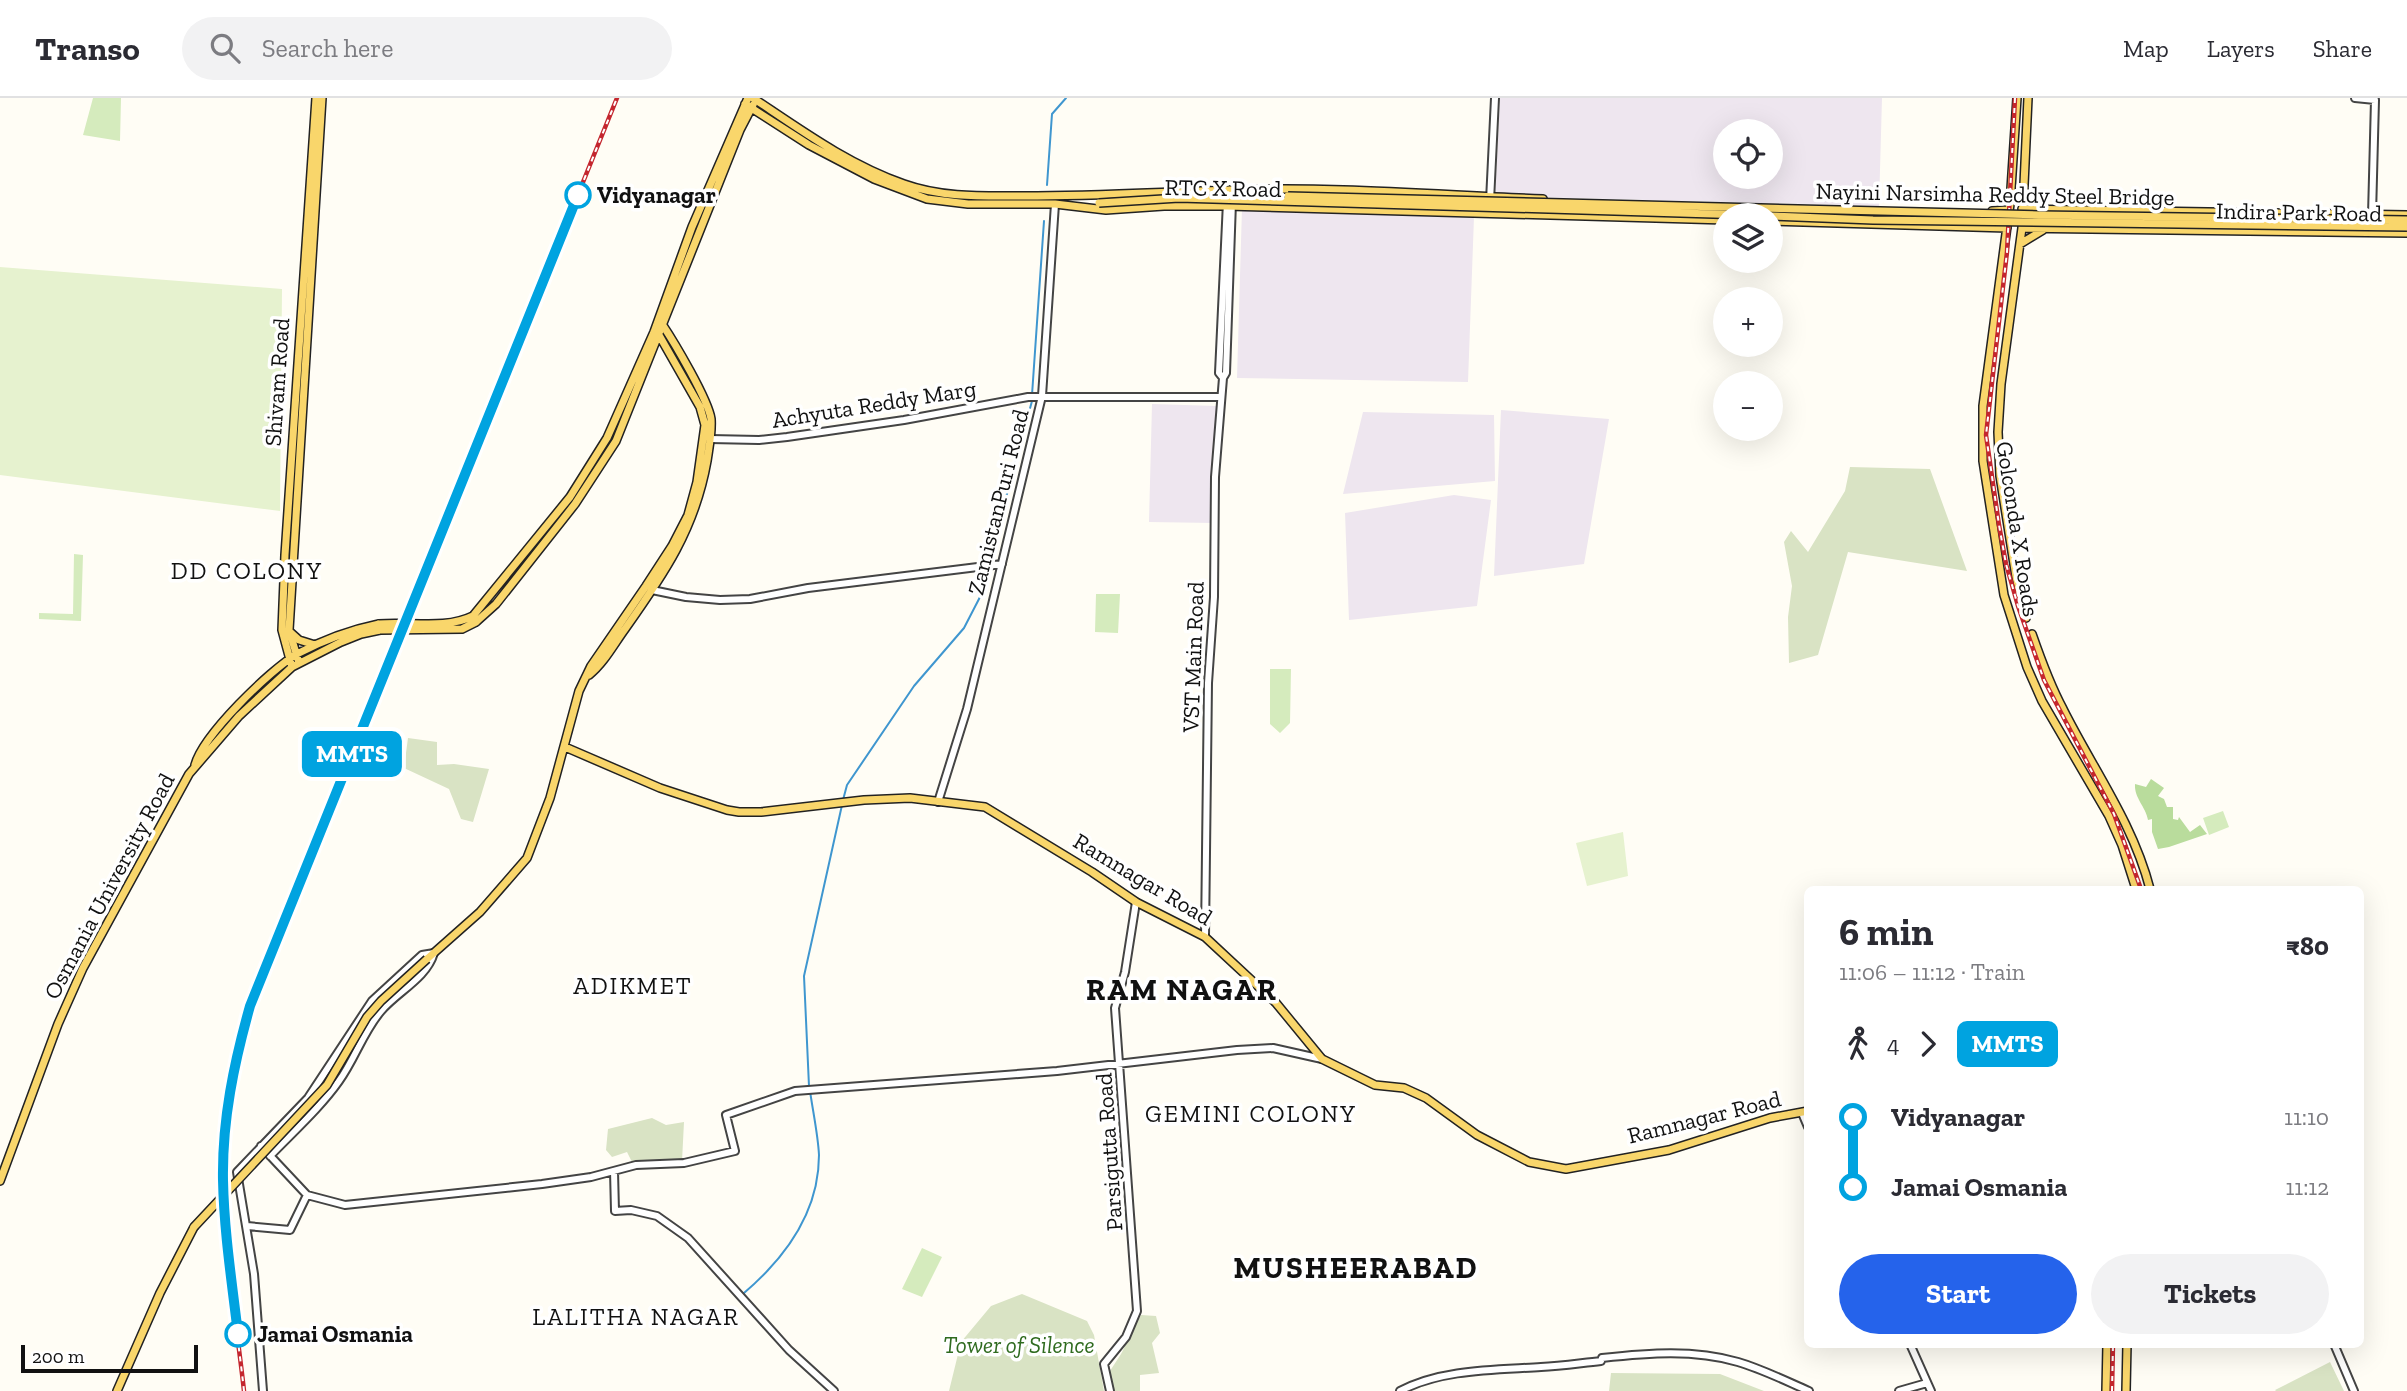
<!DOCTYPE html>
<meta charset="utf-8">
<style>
body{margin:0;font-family:"Zilla Slab",serif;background:#f2f2f3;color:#2b2b33;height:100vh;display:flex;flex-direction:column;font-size:26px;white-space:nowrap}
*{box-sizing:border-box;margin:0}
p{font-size:23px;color:#7c7c81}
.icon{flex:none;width:38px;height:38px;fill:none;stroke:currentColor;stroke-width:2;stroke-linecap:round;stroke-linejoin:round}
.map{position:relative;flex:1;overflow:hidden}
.details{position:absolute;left:1804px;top:788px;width:560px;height:462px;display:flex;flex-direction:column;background:#fff;border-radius:10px;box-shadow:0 7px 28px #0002}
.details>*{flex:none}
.badge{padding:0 14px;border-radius:10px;font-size:24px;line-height:46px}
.tools{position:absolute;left:1713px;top:21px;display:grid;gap:14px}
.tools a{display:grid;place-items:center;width:70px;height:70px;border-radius:50%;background:#fff;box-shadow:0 7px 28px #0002;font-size:35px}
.scale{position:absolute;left:21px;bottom:18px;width:177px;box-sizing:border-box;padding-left:7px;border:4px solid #111;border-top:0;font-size:19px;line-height:24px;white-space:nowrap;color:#111;-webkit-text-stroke:5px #fff;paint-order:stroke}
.map>.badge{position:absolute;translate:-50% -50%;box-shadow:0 0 0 4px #fff}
.legs{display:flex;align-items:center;gap:10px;height:77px;padding:0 35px;font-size:23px}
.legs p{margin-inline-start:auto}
.head{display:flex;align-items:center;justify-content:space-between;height:119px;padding:0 35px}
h1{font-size:38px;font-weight:700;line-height:52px}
.action{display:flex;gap:14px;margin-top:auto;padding:14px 35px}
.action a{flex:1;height:80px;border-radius:42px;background:#2563eb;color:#fff;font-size:28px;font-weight:700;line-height:80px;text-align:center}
.action a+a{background:#f2f2f3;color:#2b2b33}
ul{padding:0 35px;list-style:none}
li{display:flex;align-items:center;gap:24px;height:70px;font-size:26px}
li i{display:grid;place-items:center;width:10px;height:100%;margin:0 9px;background:currentColor}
li i::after{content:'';width:18px;height:18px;margin:-9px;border:5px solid;border-radius:50%;background:#fff}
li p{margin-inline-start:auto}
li:first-child i{background:linear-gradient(#0000 50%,currentColor 0)}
li:last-child i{background:linear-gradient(currentColor 50%,#0000 0)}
header{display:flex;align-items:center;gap:42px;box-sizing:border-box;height:98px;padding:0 35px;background:#fff;border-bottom:2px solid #e1e1e2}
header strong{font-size:33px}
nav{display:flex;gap:38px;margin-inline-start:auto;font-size:24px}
.search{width:490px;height:63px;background:#f2f2f3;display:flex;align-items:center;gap:18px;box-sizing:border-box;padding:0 24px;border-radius:38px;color:#7c7c81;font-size:26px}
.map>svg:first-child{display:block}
.industrial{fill:#eee6ef;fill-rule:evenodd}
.green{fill:#d5ebbd}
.forest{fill:#b9dc9c}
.cemetery{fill:#d9e3c4}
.pitch{fill:#e6f2cf}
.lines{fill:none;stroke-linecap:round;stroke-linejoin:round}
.stream{stroke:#3f96cf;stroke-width:2}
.minor-casing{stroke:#444;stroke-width:10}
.major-casing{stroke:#222;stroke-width:10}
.minor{stroke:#fff;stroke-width:6}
.major{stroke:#f9d66b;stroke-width:7}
.rail-casing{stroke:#c4262e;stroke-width:4.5}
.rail{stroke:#fff;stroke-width:2;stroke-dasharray:5;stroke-linecap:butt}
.major-bridge-casing{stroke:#222;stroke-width:10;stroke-linecap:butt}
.major-bridge{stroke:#f9d66b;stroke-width:7}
.line-1-casing{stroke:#fff;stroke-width:16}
.line-1{stroke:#00a3e0;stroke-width:10}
.stop-1-dot{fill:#fff;stroke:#00a3e0;stroke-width:3.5}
.labels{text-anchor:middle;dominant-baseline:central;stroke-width:7;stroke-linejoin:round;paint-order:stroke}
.street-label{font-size:23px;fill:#111;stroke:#fff}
.stop-label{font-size:23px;font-weight:bold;fill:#111;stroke:#fff;text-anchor:start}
.park-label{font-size:23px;font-style:italic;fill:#2f6b1f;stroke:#fff}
.neighbourhood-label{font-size:24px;letter-spacing:2px;fill:#111;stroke:#fff}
.district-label{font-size:30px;font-weight:bold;letter-spacing:2px;fill:#111;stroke:#fff}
</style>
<header>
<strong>Transo</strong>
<div class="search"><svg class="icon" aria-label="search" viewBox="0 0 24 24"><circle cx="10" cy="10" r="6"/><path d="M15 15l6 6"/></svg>Search here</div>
<nav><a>Map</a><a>Layers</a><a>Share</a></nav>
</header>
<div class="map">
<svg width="2407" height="1293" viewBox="0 0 2407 1293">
<rect width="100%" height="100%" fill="#fffdf5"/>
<path class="industrial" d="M1500,0H1882L1879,108L1495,98ZM1726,33H1771V79H1726Z
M1242,110L1474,119L1468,284L1237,280Z
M1152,306L1217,308L1214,425L1149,424Z
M1501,312L1609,321L1584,466L1494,478Z
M1363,314L1494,317L1495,383L1343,396Z
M1454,397L1491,402L1477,508L1349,522L1345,415Z"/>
<path class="green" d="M93,0H121L120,43L83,37Z
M74,456L83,457L81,523L39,521V515L73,516Z
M1096,496H1120L1118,535L1095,534Z
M1270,571H1291L1290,625L1280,635L1270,626Z
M2223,713L2229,729L2209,737L2203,720Z
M922,1150L942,1159L922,1199L902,1191Z"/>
<path class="forest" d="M2151,681L2164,690L2158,698L2164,701L2167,709H2173V721L2178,722L2179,719L2190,734L2200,727L2207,736L2169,749L2158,751L2152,734V721L2148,722C2146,709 2134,700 2135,686L2146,689Z"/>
<path class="cemetery" d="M1850,369L1930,371L1967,473L1848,454L1818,557L1789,565L1788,519L1792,488L1784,444L1791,433L1808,454L1845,393Z
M408,640L437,644V667L454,666L489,671L473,724L461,721L449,691L404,670Z
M652,1020L666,1027L684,1024L682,1063L633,1066L627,1054L612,1059L606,1052L608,1031Z
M1022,1196L1087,1223L1094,1237L1104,1293H949L961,1244L991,1208Z
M1141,1217L1156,1218L1160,1235L1152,1245L1159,1275L1140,1277V1293H1113L1108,1276L1121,1256Z
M2330,1264L2344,1293H2276L2275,1292Z
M1611,1275L1720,1276L1764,1293H1609Z"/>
<path class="pitch" d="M0,169L282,191L280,413L0,377Z
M1623,734L1628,778L1587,788L1576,745Z"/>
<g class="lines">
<path class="stream" d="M1047,87L1052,16L1066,0
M1032,297L1044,123
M988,466L1032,303
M843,702L847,687L914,588L964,530L980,499L987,472
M809,988L804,878L842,707
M744,1195C785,1160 819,1114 819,1057C818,1037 813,1014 810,993"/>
<defs>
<path id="minor" d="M2355,0L2375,2L2372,117
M1490,103L1495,0
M1223,280L1219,275L1227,104
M710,341L759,342L787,339L904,322L1028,299H1221
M652,492L686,499L720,502L750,501L808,490L1002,466
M938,704L967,611L1042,298L1055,106
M1205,839L1208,585L1214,499L1215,379L1223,280L1226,275L1232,104
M1802,1015L1808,1029
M261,1048L307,1097L345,1107L542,1086L591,1079L636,1067L684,1065L735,1053L726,1017L795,993L1057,973L1237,952L1273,950L1322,961
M614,1073L615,1113L631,1112L657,1118L688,1140L789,1252L834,1293
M247,1128L290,1132L307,1097
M1910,1246L1931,1293
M2334,1246L2354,1293
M263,1293L254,1176L237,1074L308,1000L372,903L422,857L434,855C426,881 398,893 381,913C363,934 355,961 339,983C320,1010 293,1034 270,1058
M1110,1293L1104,1266L1126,1239L1137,1213L1115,910L1125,874L1136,804
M1400,1293C1441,1271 1495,1272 1541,1269C1561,1268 1581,1265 1601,1263L1602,1260C1648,1255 1694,1251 1738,1264C1762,1271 1786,1283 1809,1293
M1899,1293L1927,1285"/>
<path id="major" d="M753,0C801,32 849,67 904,86C943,100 984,98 1025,98C1094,98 1162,94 1231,92C1334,88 1439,97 1543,101
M2017,0L2010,106L1983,308V363L2004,497L2027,569L2042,603L2109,718L2122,747L2136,791
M745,6L809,47L874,81L927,101L968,106H1055L1106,112L1164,108H1227L1726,122
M2022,111L2407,117
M1992,113L2008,112
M1771,123L2007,130
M2022,130L2407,135
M2020,146L2043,132
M473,518L570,399L607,340L654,234L692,129L748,0
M2026,520L2016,479L2000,378L1998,334L2001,286L2022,130L2028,0
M476,524L496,506L575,406L616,343L740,32L753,7
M289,533L299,542L315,547
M2032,536C2041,562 2050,587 2063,611C2093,671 2133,725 2150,791
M299,565L289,532L322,0
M292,569L282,532L285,457L316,0
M589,577C604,565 614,546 625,531C664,476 695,431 707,363C709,349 712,335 711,321C708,301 674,244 662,226
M565,649L660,690L727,712L739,714H761L864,702L910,700L985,709L1092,774L1136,804L1205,839L1276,905L1322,961L1375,987L1404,990L1426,1000L1477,1037L1529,1064L1566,1071L1669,1052L1770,1020L1808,1013
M195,667C203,637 270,572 297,556C323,542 350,532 379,526
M427,861L480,814L527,760L550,700L579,593L591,568L646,488L672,448L688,417L697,384L705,327L700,309L659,237L654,234
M0,1083L58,926L83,870L189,676L239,618L292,569L341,544L361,536L380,532
M117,1293L160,1195L194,1129
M2106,1293L2107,1246
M2126,1293L2127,1246"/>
</defs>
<use href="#minor" class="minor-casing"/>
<use href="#major" class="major-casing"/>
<use href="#minor" class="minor"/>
<use href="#major" class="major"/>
<defs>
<path id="rail" d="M2015,0L2007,154L1986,337L1999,427L2006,466L2018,508L2044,582L2114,716L2141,791
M244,1293C236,1219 221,1139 223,1065C225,1011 235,960 250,908L617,0
M2112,1293L2113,1246"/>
</defs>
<use href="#rail" class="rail-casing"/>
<use href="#rail" class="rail"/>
<defs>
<path id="major-bridge" d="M1288,98L2039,117L2407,122
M1099,105L1179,100L1746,117
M1771,118L1873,122L2407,129
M379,526C410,523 444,532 473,518
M380,532L462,531L476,524
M194,1129L327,987L367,919L381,903L427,861"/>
</defs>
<use href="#major-bridge" class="major-bridge-casing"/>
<use href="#major-bridge" class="major-bridge"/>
</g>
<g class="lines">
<defs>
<path id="line-1" d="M238,1236C232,1185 224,1133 223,1082C222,1022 234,965 250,908L578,97"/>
</defs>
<use href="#line-1" class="line-1-casing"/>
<use href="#line-1" class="line-1"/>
</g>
<g class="stop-1-dot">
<circle cx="578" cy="97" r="12"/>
<circle cx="238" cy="1236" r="12"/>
</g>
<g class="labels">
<g class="street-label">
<text transform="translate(1223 90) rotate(1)">RTC X Road</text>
<text transform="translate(1995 96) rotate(1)">Nayini Narsimha Reddy Steel Bridge</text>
<text transform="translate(2299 114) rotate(1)">Indira Park Road</text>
<text transform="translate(277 284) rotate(-86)">Shivam Road</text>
<text transform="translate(874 306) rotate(-9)">Achyuta Reddy Marg</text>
<text transform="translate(998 404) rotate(-76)">ZamistanPuri Road</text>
<text transform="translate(2018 431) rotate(81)">Golconda X Roads</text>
<text transform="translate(1193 559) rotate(-88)">VST Main Road</text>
<text transform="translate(1143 781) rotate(31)">Ramnagar Road</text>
<text transform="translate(109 788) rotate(-62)">Osmania University Road</text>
<text transform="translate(1704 1019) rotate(-14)">Ramnagar Road</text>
<text transform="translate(1109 1054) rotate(-94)">Parsigutta Road</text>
</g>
<g class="stop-label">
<text x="597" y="97">Vidyanagar</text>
<text x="257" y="1236">Jamai Osmania</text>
</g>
<g class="park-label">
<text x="1019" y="1247">Tower of Silence</text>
</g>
<g class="neighbourhood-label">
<text x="247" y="472">DD COLONY</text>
<text x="633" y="887">ADIKMET</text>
<text x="1251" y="1015">GEMINI COLONY</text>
<text x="636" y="1218">LALITHA NAGAR</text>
</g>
<g class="district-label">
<text x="1182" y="892">RAM NAGAR</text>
<text x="1356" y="1170">MUSHEERABAD</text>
</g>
</g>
</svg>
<div class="tools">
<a><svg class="icon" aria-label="locate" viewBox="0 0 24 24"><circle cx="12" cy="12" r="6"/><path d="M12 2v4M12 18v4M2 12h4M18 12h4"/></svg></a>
<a><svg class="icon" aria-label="layers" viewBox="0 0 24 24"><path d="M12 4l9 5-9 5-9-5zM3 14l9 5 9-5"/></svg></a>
<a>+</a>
<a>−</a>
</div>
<div class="scale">200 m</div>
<b class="badge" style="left:352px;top:656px;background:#00a3e0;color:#fff">MMTS</b>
<section class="details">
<div class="head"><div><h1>6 min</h1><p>11:06 – 11:12 · Train</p></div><b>₹80</b></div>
<div class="legs"><svg class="icon" aria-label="walk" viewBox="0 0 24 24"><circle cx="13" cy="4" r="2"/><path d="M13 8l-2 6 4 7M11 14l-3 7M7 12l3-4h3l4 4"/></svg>4<svg class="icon" aria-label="forward" viewBox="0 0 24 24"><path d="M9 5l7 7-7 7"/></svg><b class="badge" style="background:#00a3e0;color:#fff">MMTS</b></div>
<ul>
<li><i style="color:#00a3e0"></i><b>Vidyanagar</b><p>11:10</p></li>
<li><i style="color:#00a3e0"></i><b>Jamai Osmania</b><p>11:12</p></li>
</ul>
<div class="action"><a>Start</a><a>Tickets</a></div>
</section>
</div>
